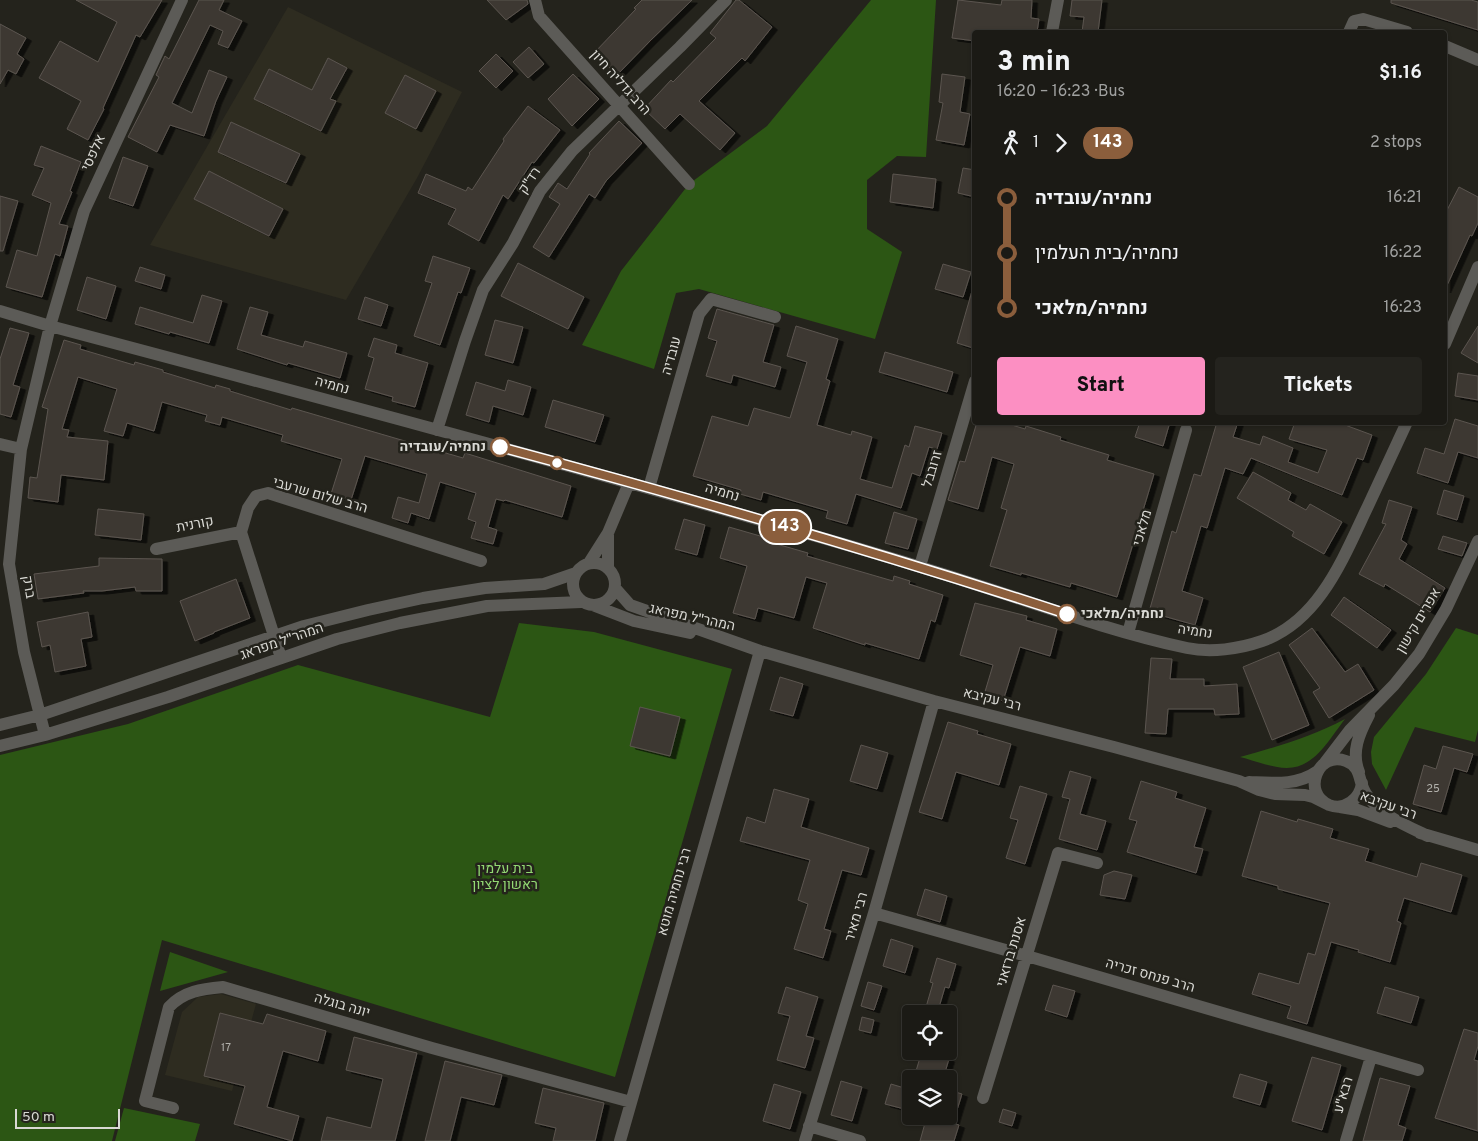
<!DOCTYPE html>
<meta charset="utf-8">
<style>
body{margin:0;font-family:Overpass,Heebo,sans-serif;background:#24231e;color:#f1f3f6;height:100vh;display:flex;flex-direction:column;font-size:19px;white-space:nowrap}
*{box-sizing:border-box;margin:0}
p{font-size:16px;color:#a0a1a0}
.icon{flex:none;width:28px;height:28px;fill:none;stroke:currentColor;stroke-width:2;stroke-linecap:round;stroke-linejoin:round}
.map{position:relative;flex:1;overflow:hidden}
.panel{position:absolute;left:972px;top:30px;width:475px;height:395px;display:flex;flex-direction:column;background:#1b1a15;border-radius:5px;box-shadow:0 1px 4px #0004,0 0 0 1px #393834}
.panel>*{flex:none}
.badge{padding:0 10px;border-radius:16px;font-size:18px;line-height:32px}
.buttons{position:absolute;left:902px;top:1005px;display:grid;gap:10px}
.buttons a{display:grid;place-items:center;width:55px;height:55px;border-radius:5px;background:#1b1a15;box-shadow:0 1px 4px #0004,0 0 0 1px #393834;font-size:25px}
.scale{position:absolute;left:15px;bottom:12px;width:105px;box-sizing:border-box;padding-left:5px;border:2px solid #d9d9d4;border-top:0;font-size:14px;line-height:18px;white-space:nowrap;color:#d9d9d4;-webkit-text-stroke:4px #24231c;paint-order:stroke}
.map>.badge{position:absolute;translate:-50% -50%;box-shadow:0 0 0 2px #fff}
.legs{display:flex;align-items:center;gap:8px;height:55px;padding:0 25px;font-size:16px}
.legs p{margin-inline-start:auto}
.headline{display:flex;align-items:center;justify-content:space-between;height:85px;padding:0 25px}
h1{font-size:28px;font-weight:800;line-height:38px}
.action{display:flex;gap:10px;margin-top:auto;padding:10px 25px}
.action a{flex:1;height:58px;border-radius:5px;background:#fc8fc2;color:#111;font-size:20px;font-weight:800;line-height:58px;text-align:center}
.action a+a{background:#24231e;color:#f1f3f6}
ul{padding:0 25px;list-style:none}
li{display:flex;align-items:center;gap:18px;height:55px;font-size:19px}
li i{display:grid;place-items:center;width:8px;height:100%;margin:0 6px;background:currentColor}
li i::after{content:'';width:12px;height:12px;margin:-6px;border:4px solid;border-radius:50%;background:#1b1a15}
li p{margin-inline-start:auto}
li:first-child i{background:linear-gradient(#0000 50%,currentColor 0)}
li:last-child i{background:linear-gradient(currentColor 50%,#0000 0)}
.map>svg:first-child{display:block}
.built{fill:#2e2c20}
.green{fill:#2c5614}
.building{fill:#3e3833;stroke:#5b554f;filter:url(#shadow)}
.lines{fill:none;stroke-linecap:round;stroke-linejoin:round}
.minor{stroke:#5c5b57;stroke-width:12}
.line-1-casing{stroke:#fff;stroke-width:11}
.line-1{stroke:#8b5e3c;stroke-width:8}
.stop-1-dot{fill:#fff;stroke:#8b5e3c;stroke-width:2.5}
.labels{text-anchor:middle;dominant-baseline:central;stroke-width:5;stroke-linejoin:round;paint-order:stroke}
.number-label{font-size:11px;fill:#b2b1ac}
.street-label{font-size:14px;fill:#d9d9d4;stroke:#24231c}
.stop-label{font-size:14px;font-weight:bold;fill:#d9d9d4;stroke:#24231c;text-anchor:end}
.park-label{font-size:14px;fill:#93d973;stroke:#24231c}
</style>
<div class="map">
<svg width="1478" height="1141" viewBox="0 0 1478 1141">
<defs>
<filter id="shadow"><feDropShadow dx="5.5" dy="3" stdDeviation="0" flood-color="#0009"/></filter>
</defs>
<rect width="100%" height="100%" fill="#24231c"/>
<path class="built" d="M288,7L462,92L417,178L346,300L150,245Z
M221,994L256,1004L232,1091L165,1075L182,1012L198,997Z"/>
<path class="green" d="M871,0H936L926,157L897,156L867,180V229L902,252L875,339L699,289L676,293L654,369L582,345L621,271L689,184L767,126Z
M519,623L594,632L732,669L615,1077L162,940L112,1141H0V755L128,724L298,665L490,717Z
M1456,628L1478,635V730L1475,742L1415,727L1386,790L1372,764L1371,752L1374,737L1426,674Z
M1345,719C1327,742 1312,774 1277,767C1265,765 1252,760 1240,757C1276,747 1311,737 1345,719Z
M170,952L228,972L160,991Z
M124,1108L200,1124L195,1141H115Z"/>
<path class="building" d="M76,0H162L140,37L136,35L103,108L104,109L88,140L67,129L81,101L39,78L60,41L98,62L117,22Z
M199,0H224L219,10L242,21L228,48L218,44L223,31L210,25L172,103L192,113L209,70L227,77L216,101L204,136L170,125L157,152L128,137L159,77L156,75L165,56L169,59Z
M487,0H527L528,4L506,20Z
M642,0H692L650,41L617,75L594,53L636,9L634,8Z
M736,0H739L772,27L745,61L742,58L699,101L735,133L720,150L680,114L665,129L644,109L671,80L673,82L716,38L710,33Z
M958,0L1001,5L1002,0H1032L1031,18L1039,19L1037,32H975V41L952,38Z
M1072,0H1102L1098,32H1082L1084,17L1070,16Z
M1391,0H1471L1478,2V30L1391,3Z
M0,24L26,38L17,54L24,59L16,74L8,70L0,84Z
M529,47L544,64L528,78L513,62Z
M496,54L513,71L496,88L479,71Z
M328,58L347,68L330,99L336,101L321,131L254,99L269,69L312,90Z
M573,74L599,99L572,126L548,99Z
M942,74L965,77L960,112L970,114L964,145L936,140L943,103L939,102Z
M405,75L436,91L416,129L385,113Z
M528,106L560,130L534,163L532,162L508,199L503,195L479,241L448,224L456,209L418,193L426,174L466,191L468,187L472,190L504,141L503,139Z
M619,121L642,143L606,181L595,198L589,194L549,257L533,247L560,204L549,197L558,183L567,189L590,154L589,153Z
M231,122L300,154L286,183L218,152Z
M41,146L81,162L70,191L72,192L59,224L68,226L60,256L55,254L42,297L6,287L17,250L37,256L51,203L32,195L44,168L34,165Z
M123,157L148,166L133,206L109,198Z
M963,168L975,170V197L958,193Z
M209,171L283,209L269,236L194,199Z
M893,174L936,179L933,208L890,202Z
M1459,187L1478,197V223L1472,236L1470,235L1445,290V214Z
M0,196L18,201L3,251H0Z
M433,256L470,268L461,293L458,292L440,345L414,336L432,283L425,281Z
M518,263L584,297L568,329L501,296Z
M943,264L971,272L963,297L935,289Z
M140,267L165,275L161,289L135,281Z
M87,277L116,286L106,319L77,310Z
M972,291H975V341L973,348L957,343Z
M202,295L222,301L209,343L170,332L169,334L135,324L140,307L193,323Z
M365,297L388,305L381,326L358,319Z
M250,307L268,312L261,335L303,347L305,341L347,353L340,378L288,363L287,365L237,349Z
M717,309L774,325L763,362L781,367L775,387L733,375L731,383L706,376L717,341L708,338Z
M495,320L523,327L513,363L485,355Z
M796,326L838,339L826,379L830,381L817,425L851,435L852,431L872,437L860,479L892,488L905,445L909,447L915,426L942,433L937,449L929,447L920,476L912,473L901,508L856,494L847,524L826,518L828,511L763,492L761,500L740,494L741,490L693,476L712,416L748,426L754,408L790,418L807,362L787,356Z
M1478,326V363L1461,353Z
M10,328L29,333L13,385L20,387L11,417L0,414V359Z
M374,338L397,345L395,353L428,363L415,407L392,401L393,397L365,389L374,358L368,356Z
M64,340L81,345L80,349L134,365L135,362L163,370V372L215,388L216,385L230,389V391L291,410L292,408L463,458L465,453L571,486L562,517L505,500L504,501L496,499L488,527L497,530L493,544L471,538L476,522L468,519L476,493L440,482L429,519L411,513L408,523L392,518L398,497L419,503L427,474L365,456L351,500L331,494L342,459L281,441L283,435L222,417L220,425L205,421L207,415L162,402L154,431L127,423L123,436L104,431L117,389L78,377L62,429L69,430L67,437L108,441L104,480L61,475L58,502L28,498L30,477L37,478L48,409L42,407Z
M885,352L953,372L947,392L879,372Z
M1458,373L1478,376V400L1455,396Z
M508,380L531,387L523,415L493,406L489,422L466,415L476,382L505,391Z
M553,400L604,415L595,442L545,427Z
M1455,419L1478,426V458L1458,452L1448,483L1417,473L1425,448L1444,454Z
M977,422H1002L1025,429L1026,426L1061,437L1060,440L1109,455L1107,460L1154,474L1117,597L1071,583L1070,587L1021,573V575L990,566L1007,510L1001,508L1014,464L992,457L978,509L948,500L960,461L965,462Z
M1140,422H1170L1163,446L1135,437Z
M1217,422H1238L1233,437L1260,445L1263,436L1293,448L1288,462L1318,473L1327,450L1289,439L1295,422H1337L1372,435L1363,460L1357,458L1342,495L1251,458L1243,474L1225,468L1207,528L1201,526L1182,591L1203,598L1195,625L1149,612L1172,531L1176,533L1194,474L1201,476Z
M1253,472L1291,493L1288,500L1306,510L1310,504L1342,522L1324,554L1292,536L1294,532L1237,498Z
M1444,490L1464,496L1457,520L1437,514Z
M1389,500L1412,507L1401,540L1407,544L1399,559L1445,588L1430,612L1385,584L1384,587L1359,574L1386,524L1382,523Z
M98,509L144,514L141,540L95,535Z
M894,512L917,519L908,549L885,543Z
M684,519L705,525L697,555L675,549Z
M729,527L774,540L773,543L808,553L807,556L893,581L894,576L910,581L909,584L943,595L935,622L931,620L919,659L865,643V645L813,628L827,583L806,577L794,618L758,608L755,619L733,613L747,566L720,558Z
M1443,536L1467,543L1462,556L1438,549Z
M99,558L162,559V591H136L135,587L102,591H83L84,593L38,599L34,574L99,566Z
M236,579L250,618L214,632V633L195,641L180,601Z
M1344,597L1391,630L1377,648L1331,615Z
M975,603L1027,616L1026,620L1057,629L1050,656L1020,647L1003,701L984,695L993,665L960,655Z
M88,612L92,637L81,639L86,666L55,672L50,645L42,647L37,622Z
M1312,628L1345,672L1358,664L1374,690L1329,718L1313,692L1320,688L1289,645Z
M1279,652L1309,725L1272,740L1243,667Z
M1151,658L1172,659L1170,679H1204V686L1237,684L1239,714L1215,715L1214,709H1168L1166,734L1145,733Z
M780,677L803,684L793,716L770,710Z
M640,707L680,717L670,756L630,746Z
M948,722L978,731L977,734L1011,744L999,785L956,772L942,819L919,812Z
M861,745L888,753L877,789L850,781Z
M1443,746L1473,754L1467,772L1454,768L1441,812L1413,804L1424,765L1436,769Z
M1070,771L1091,777L1080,814L1106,821L1097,850L1059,839L1070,799L1062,797Z
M1141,781L1177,792L1175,798L1206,808L1194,847L1203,849L1196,873L1127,852L1137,821L1129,819Z
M1020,786L1047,794L1025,864L1006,858L1018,820L1010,818Z
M774,789L809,799L801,827L869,848L861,875L842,870L824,929L831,931L823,958L794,949L808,904L798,900L810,860L740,841L747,817L765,823Z
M1261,811L1297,822L1298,819L1333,829L1330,838L1369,849L1365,861L1417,877L1421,863L1462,875L1451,912L1404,898L1397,921L1401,923L1390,962L1358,952L1359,950L1331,942L1307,1024L1287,1018L1291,1006L1252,994L1259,973L1299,984L1308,953L1315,955L1330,903L1278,889V886L1242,876Z
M1114,871L1132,875L1125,899L1100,895L1104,875Z
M925,889L947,896L940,922L917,915Z
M891,939L913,946L905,973L883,966Z
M937,958L956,964L949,988L945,987L937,1014H924L933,983L930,982Z
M868,982L882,986L874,1010L861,1006Z
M1053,985L1075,991L1067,1017L1045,1010Z
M786,987L818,997L806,1036L814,1038L805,1068L777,1060L790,1016L778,1013Z
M1385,987L1419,997L1411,1023L1377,1013Z
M220,1013L263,1024L267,1014L326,1031L318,1061L283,1051L267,1107L299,1116L292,1141L234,1124L245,1086L204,1076Z
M862,1017L874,1020L871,1033L859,1030Z
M1464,1029L1478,1033V1046L1474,1060L1478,1061V1131L1435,1118Z
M354,1037L417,1053L395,1141H321L327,1117L371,1128L383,1079L346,1070Z
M922,1051L949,1059L943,1079L916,1071Z
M1312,1057L1341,1065L1322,1130L1292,1121Z
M445,1061L502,1075L494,1105L461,1097L450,1141H425Z
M1240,1074L1267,1082L1260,1105L1233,1097Z
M1380,1078L1410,1086L1398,1125L1406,1128L1402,1141H1363Z
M841,1081L862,1087L852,1121L831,1115Z
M774,1084L801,1092L790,1129L763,1121Z
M891,1084L911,1090V1099L908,1110L885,1104Z
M543,1088L604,1103L595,1141H553L556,1128L535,1123Z
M949,1090L962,1094L953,1123L959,1125L954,1141H920L927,1116L949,1122Z
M1003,1109L1016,1113L1012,1126L999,1122Z"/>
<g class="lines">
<path class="minor" d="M535,0L539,16L689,184
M1052,32L1058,0
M1349,32L1354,21L1363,19L1407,32
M1445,46L1478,60
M0,311L50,326C302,393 554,460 805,533C869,551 932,570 996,591C1059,612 1122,634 1187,648C1211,653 1239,649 1262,641C1320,621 1344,556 1368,506C1381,478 1394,450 1407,422
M1445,344L1478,267
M437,430L465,341L483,290L513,243L540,191L572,151L680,47L726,0
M0,444L21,449
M649,488L699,314L711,299L775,317
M608,533V568
M156,549L241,532
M573 584a21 21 0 1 1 42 0a21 21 0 1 1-42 0Z
M589,563L608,533L629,483
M920,566L975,381
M615,588L630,605L760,651L934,701L1114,747L1239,781L1259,790L1275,794L1305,795L1313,797L1327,804
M595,606L634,621L690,633
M1128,633L1186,430
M281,658L241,532L248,508L256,496L268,493L481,561
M0,725L40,715L304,626L368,610L423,598L485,588L544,584L576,573
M45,735L24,652L9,564L21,449L50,326L84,211L182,0
M0,746L45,735L168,697L337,639L400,623L487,606L581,602
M1324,764L1350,730L1394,685L1419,654L1446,609L1478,541
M1359,772C1351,752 1359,734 1369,715
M1249,782C1273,783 1297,786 1318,771
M1362,783C1360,799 1345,811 1329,805C1301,793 1318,750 1346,761C1362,767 1358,781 1365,792C1377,814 1407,826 1428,836
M1340,807L1358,810L1390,822
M1420,833L1478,850
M874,913L1027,956L1418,1070
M983,1098L1058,853L1097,863
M173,1108L145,1101L169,1007C184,991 202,989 223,987L432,1048L631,1102
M809,1126L860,1141
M620,1141L760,651
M805,1141L874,913L934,701
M1346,1141L1371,1057"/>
</g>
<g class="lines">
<defs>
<path id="line-1" d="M500,447C691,498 880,553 1067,614"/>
</defs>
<use href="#line-1" class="line-1-casing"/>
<use href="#line-1" class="line-1"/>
</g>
<g class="stop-1-dot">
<circle cx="500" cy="447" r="9"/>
<circle cx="557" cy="463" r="6"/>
<circle cx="1067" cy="614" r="9"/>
</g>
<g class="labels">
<g class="number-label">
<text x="1433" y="789">25</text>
<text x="226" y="1048">17</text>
</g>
<g class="street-label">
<text transform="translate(620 83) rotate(48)">הרב גדליה חיון</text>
<text transform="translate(94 153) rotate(-65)">אלפסי</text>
<text transform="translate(530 181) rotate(-56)">רד"ק</text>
<text transform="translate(672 356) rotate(-74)">עובדיה</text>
<text transform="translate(332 386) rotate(15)">נחמיה</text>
<text transform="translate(933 469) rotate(-73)">זרובבל</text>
<text transform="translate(722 493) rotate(16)">נחמיה</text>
<text transform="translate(320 496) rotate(16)">הרב שלום שרעבי</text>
<text transform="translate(195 525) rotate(-11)">קורנית</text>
<text transform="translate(1143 528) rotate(-74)">מלאכי</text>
<text transform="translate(28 587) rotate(80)">ברק</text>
<text transform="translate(692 618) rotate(12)">המהר"ל מפראג</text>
<text transform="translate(1419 621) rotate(-59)">אפרים קישון</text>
<text transform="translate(1195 632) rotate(8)">נחמיה</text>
<text transform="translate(282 642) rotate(-19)">המהר"ל מפראג</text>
<text transform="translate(992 700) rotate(14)">רבי עקיבא</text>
<text transform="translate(1388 806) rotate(20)">רבי עקיבא</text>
<text transform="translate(675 892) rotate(-74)">רבי נחמיה מוטא</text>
<text transform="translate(857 917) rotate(-74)">רבי מאיר</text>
<text transform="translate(1012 952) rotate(-73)">אסנת ברזאני</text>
<text transform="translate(1150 976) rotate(16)">הרב פנחס זכריה</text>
<text transform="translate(342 1006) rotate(16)">יונה בוגלה</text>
<text transform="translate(1344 1095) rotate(-73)">רבא"ע</text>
</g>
<g class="stop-label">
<text x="486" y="447">נחמיה/עובדיה</text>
<text x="1081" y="614" text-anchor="start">נחמיה/מלאכי</text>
</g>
<g class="park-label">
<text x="505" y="869">בית עלמין<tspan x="505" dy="16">ראשון לציון</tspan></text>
</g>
</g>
</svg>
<div class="buttons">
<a><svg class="icon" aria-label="locate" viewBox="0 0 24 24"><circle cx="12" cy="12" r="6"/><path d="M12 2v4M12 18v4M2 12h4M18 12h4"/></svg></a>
<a><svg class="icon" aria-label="layers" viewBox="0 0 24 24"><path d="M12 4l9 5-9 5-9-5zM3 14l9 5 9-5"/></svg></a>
</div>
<div class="scale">50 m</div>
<b class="badge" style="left:785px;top:527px;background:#8b5e3c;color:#fff">143</b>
<section class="panel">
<div class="headline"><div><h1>3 min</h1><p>16:20 – 16:23 · Bus</p></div><b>$1.16</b></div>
<div class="legs"><svg class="icon" aria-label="walk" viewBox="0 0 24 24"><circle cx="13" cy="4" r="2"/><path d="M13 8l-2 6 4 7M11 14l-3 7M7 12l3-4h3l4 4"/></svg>1<svg class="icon" aria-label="forward" viewBox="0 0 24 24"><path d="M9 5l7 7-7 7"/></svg><b class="badge" style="background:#8b5e3c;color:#fff">143</b><p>2 stops</p></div>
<ul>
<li><i style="color:#8b5e3c"></i><b>נחמיה/עובדיה</b><p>16:21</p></li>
<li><i style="color:#8b5e3c"></i><span>נחמיה/בית העלמין</span><p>16:22</p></li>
<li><i style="color:#8b5e3c"></i><b>נחמיה/מלאכי</b><p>16:23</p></li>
</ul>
<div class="action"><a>Start</a><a>Tickets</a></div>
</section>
</div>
